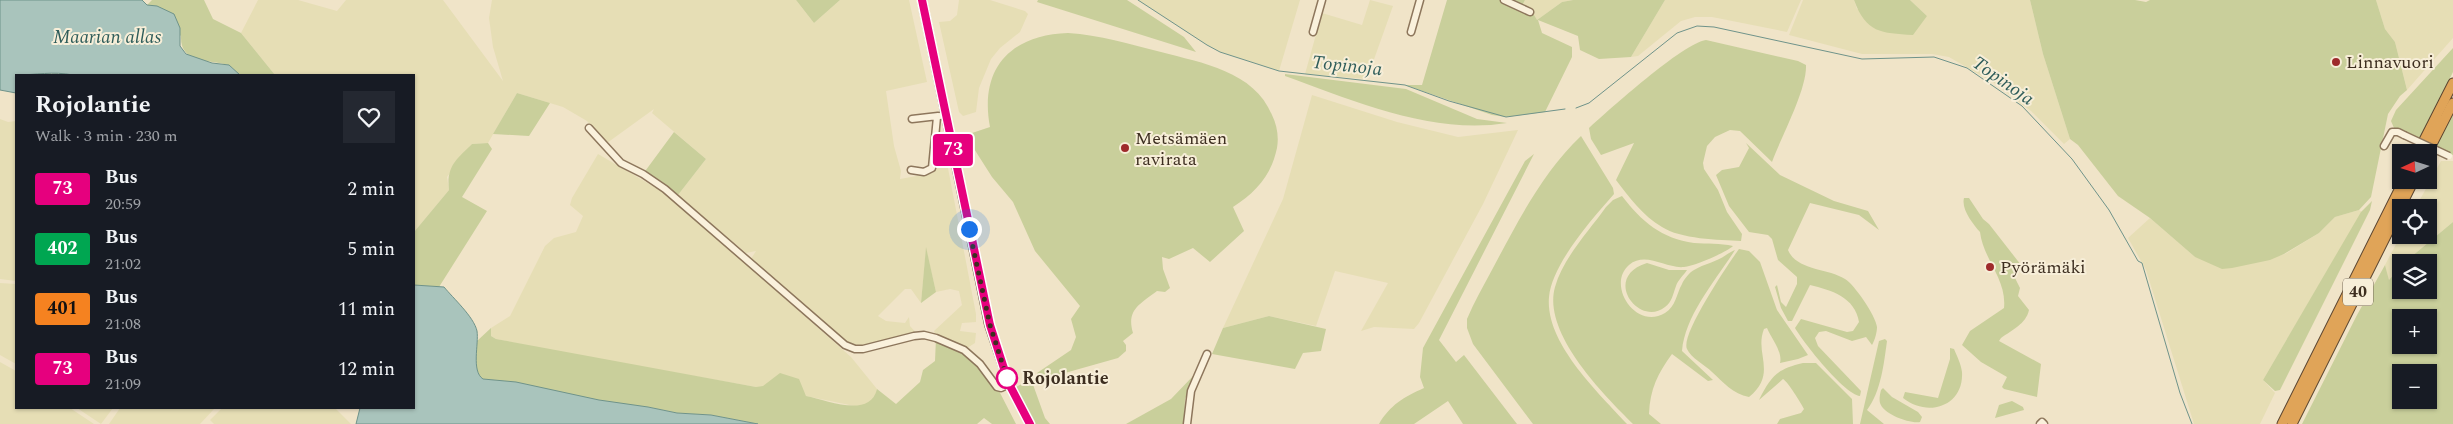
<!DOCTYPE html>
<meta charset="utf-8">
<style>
body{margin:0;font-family:Spectral,serif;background:#242831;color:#f1f3f6;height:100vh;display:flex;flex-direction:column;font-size:19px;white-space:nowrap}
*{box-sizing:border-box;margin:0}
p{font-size:16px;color:#9ea1a6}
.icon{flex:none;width:28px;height:28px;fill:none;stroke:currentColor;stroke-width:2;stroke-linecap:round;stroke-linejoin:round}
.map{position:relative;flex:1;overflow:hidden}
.side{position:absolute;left:15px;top:74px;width:400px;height:335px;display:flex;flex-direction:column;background:#171b24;border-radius:0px;box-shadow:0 1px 4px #0004}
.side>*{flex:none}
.badge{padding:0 10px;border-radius:4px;font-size:18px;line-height:32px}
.needle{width:32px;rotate:266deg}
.tools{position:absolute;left:2392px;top:144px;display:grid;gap:10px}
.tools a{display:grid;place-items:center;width:45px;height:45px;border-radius:0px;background:#171b24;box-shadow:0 1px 4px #0004;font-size:25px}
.you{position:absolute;width:25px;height:25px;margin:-12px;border:4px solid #fff;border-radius:50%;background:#1a73e8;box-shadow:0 0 0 8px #1a73e833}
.map>.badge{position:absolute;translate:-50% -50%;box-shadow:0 0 0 2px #fff}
.round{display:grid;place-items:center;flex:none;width:52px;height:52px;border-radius:0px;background:#242831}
.overview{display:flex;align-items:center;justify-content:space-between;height:85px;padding:0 20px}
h1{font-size:24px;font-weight:700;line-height:38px}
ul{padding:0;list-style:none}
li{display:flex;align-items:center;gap:15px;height:60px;padding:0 20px}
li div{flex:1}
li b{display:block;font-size:19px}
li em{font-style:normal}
li .badge{min-width:55px;font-weight:700;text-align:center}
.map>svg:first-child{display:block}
.farmland{fill:#e6deb5}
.green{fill:#c9cf9b;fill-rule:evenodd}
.water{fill:#a9c4bc;stroke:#6f938a}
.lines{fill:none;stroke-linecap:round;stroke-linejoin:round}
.stream{stroke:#6f938a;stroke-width:1}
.minor-casing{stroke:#8d765c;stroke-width:9}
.major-casing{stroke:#5b4430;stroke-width:10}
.highway-casing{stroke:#5b4430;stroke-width:11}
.minor{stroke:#faf1dc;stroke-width:6}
.major{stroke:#f3d9a0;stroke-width:8}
.highway{stroke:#e0a458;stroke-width:9}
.minor-bridge-casing{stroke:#8d765c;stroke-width:9;stroke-linecap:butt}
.minor-bridge{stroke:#faf1dc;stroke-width:6}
.line-casing{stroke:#fff;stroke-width:11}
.line{stroke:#e6007e;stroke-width:8}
.walk{stroke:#3d2e20;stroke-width:5;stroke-dasharray:0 9}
.poi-dot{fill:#9e2a2b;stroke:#f7eed8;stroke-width:2}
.stop-dot{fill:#fff;stroke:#e6007e;stroke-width:2.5}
.labels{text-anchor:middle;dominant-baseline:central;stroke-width:4;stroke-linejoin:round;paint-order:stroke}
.shield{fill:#f7eed8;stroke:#756857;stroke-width:1}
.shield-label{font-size:16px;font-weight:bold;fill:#3d2e20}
.poi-label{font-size:18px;fill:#3d2e20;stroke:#f7eed8;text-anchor:start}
.stop-label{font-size:18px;font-weight:bold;fill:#3d2e20;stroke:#f7eed8;text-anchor:start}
.water-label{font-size:19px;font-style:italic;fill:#2f5d5a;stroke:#f7eed8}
</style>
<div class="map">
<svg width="2453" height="424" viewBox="0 0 2453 424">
<rect width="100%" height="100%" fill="#f0e4c8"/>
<path class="farmland" d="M258,0H298L337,11L346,0H443L503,81L493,47L489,18L492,0H796L814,23L840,0H909L927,82L886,91L894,146L901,171L900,179L933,173L938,116L976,314V322L962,323L960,331L976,333L975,343L964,350L936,338L934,331L962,305L959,291L950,289L936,292L926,249L921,303L911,289H905L878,316L886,321L905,323L909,317L910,326L919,336L855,349L749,262L756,251L746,253L678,195L706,159L652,113L654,109L607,143L587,121L563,107L517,93L488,143L472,144L447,177L449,190L414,232V75H275L241,33Z
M959,0H990L1025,11L1028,14L1020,32L1000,48L991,59L979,88L976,112L963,116L959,112L939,22L950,21L957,15Z
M1138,0H1300L1279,71L1220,52L1207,45Z
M1370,0L1393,6L1367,79L1305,74L1322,13L1362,25Z
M1525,0H1573L1562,2L1537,20L1521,8Z
M1665,0H1801L1787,32L1712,17H1695L1681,21L1638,56L1631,57Z
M1803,0H1854L1857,9L1927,16L1910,0H2030L2043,54L2070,139L2064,144L2031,111L1994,83L1949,57L1932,54H1862L1789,35Z
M2376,0H2453V38L2407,90L2395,42L2385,29Z
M1312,95L1397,122L1458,137L1518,130L1483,204L1419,323L1414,329L1374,327L1361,331L1388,283L1335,271L1316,326L1269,316L1223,328L1283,199Z
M0,119L8,122L16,121V281L0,279Z
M598,154L668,195L851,357L877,389L876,395L868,405L859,407L806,396L800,385L756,387L570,354L496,339L491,336V328L510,316L545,246L554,238L576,232L583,216L570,205L572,198Z
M2441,161H2453V222L2405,262H2401V267L2389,281L2385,265L2401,235H2429V208L2416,207Z
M2359,210L2362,212L2263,380L2275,393L2260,424H2194L2146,270L2128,238L2150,218L2195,257L2253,263L2285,254L2319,233L2335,217Z
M0,283L16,284V364L0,355Z
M0,362L16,371V408H70L94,424H0Z
M77,408H113L101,424Z
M120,408H215L200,424H109Z
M222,408H335L351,424H214L210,420Z"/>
<path class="green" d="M152,0H204L213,19L241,33L275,75H240C235,72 233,67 228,65C208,59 180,64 181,36L147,5Z
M796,0H840L814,23Z
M1038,0H1127L1184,37L1196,52L1037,2Z
M1447,0H1525L1521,8L1534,15L1537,20L1562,2L1573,0H1665L1631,57L1599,59L1580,50L1578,36L1538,20L1542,33L1572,47V57L1545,112L1506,117L1492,115L1405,85H1422Z
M1854,0H1910L1927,16L1913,35C1881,33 1866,33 1854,0Z
M2030,0H2135L2146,2L2150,0H2376L2385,29L2395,42L2407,90L2400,96L2388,114L2371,197L2359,210L2335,217L2319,233L2284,254L2270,260L2232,268L2222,269L2195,257L2150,218L2118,196L2078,145L2070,139L2043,54Z
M1068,33C1100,35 1129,44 1161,52C1202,63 1254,71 1272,115C1277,125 1279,137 1277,148C1271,176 1256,192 1233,207L1244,231L1210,262L1193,248L1169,259L1162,257L1163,269L1170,288L1165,292L1157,291C1140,304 1126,310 1133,333L1123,341L1126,345V351L1118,358L1040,380L1037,373L1071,350L1076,337L1071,319L1080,306L1035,251L1013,202L992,177L971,144L972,133L990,127C979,69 1010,35 1068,33Z
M1706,40L1798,61L1806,65C1807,90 1781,137 1772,162L1740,131L1730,130L1715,137L1707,146L1703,163L1704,169L1718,190L1727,212L1742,234L1741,241C1719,240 1680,239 1662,227C1643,216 1629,197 1616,180L1634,143L1601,155L1591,139L1589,128C1609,110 1683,43 1706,40Z
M2453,48V72L2420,139L2394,128L2391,121L2396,110Z
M1285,74L1406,89L1477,119L1507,123C1432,135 1354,101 1285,76Z
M517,93L550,103L529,136L493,134Z
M2453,113V155L2435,148Z
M674,132L706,159L678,195L661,181L643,174Z
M1581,136L1613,188L1614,194C1592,219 1552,264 1549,297C1545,343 1598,392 1627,424H1533L1473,344L1467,328V319C1474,302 1484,285 1493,268C1518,221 1543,172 1581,136Z
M488,143L492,149L462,197L487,211L439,287L414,285V232L449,190C446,166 457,159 472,144Z
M1746,143L1780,175L1834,201L1868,211L1879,230L1859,215L1810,203L1788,250C1797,271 1828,268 1845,279C1854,284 1876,316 1877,327C1877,332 1875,340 1872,345L1866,337L1852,341L1826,331L1819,332L1815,338L1818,346L1861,391L1860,396C1844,394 1803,342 1795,328L1801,319L1847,332L1853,331L1859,322C1855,297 1831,290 1810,285L1792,321H1788L1781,308L1775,287L1777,285L1781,302L1786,307L1797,284V277L1778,260L1772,239L1768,235L1749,232L1729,206L1716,175L1722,170L1739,167L1749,148Z
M1534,154L1439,340L1456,362L1464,355L1517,424H1463L1448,401L1414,424H1379C1390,405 1404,397 1424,388L1420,377L1423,348L1525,161Z
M1622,196C1641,221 1662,239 1694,243C1707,244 1720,243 1733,246C1727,252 1695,266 1684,267C1666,269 1646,251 1629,265C1606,285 1636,331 1665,313C1676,306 1676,295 1682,284C1684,279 1690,272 1694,270C1704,264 1716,262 1726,255C1729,253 1732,251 1735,250C1716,280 1685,315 1682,351L1713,380L1708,381L1672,354C1658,373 1650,389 1649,414L1661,424H1633C1603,394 1542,333 1555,287C1563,258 1589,231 1606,207L1613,200Z
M1964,198H1969L1983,219L1989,224L2021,265L2014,276L2020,288L2018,296L2029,310C2026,324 2012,330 2001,338L1999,341L2041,364L2037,397L2004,389L2002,387L2007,377L1981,362L1962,345L1970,331L2004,308C2007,279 1983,259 1980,232C1973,224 1961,209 1964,198Z
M2372,201L2370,210L2280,390L2275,391L2263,380L2361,212Z
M2453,222V424H2302L2357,315L2385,265L2389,280L2401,267V290H2429V262H2405ZM2401,318H2429V345H2401ZM2401,372H2429V400H2401Z
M926,247L936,292L921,303Z
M1739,249L1749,251L1760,262L1777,310L1808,355L1798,359L1780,363C1783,352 1771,338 1767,328L1764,329C1754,354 1778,373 1749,397C1733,394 1723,382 1712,372C1705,365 1691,358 1687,349C1680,335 1729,263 1739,249Z
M1647,263L1669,270H1687C1683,276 1678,280 1676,286C1673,294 1672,302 1665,307C1639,328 1601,277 1647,263Z
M1269,316L1326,329L1321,351L1303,353L1295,369L1212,354L1223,328Z
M491,328V336L496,339L756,387L763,386L780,373L799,379L806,396C827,400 870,419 877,389L896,404L920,382L923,370L935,361L936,338L964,350L997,387L1016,424H992L984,418L977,424H758L711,415L677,413L648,407L633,406L553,392L529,385L483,379C473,373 476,352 477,341Z
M1885,339L1887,341C1884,363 1881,392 1867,410L1884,424H1860L1879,341Z
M1950,348L1954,349C1957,356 1961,364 1962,372C1964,406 1928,418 1903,398L1905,392L1938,398L1950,359Z
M1803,363H1816L1852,399L1853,424H1777L1780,419L1801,413L1804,409C1801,403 1788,382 1783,379L1759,400C1771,376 1777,369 1803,363Z
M1195,374L1185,399L1184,424H1126L1171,399Z
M1031,379L1045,418L1050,424H1034L1016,387Z
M1883,388L1892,397L1918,412L1922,417L1920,422C1910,424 1883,414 1880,403C1879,399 1880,394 1881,390Z
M2012,401L2023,407L2024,410L1995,418L1999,405Z"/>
<path class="water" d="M0,0H142L147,5L157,6L174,14L180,28V46L186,54L212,63L229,65L240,75H73C53,71 36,75 16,75V93L0,90Z
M414,285L444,287C453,298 474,317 477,331C479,344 471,371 483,379L516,382L599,400L648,407L677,413L711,415L758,424H356L360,408H414Z"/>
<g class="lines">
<path class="stream" d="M1138,0L1207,45L1220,52L1279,71L1405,85L1449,101L1506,117L1565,109
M1576,108L1589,103L1677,33L1697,26L1714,27L1862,59L1934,57L1967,68L2022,106L2072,159L2109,210L2138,261L2142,263L2180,393L2192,424"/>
<defs>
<path id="minor" d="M1504,0L1530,12
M1313,32L1322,0
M1411,32L1420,0
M912,119L938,116
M589,128L621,163L643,174L665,189L845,345L855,349H863L914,336L924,335L936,338L964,350L980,364L997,387L1001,388L1009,384
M2384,146L2392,132H2398L2404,135
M911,170L924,172L932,168L937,117L946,114
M1187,424L1191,391L1207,354
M2040,424L2042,422L2044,424"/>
<path id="major" d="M922,0L989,325L1009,384L1030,424"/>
<path id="highway" d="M2418,152L2453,83
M2428,152L2453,103
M2282,424L2404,180
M2292,424L2414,180"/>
</defs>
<use href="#minor" class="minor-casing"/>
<use href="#major" class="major-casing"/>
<use href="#highway" class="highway-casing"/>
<use href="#minor" class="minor"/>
<use href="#major" class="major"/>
<use href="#highway" class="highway"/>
<defs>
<path id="minor-bridge" d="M2404,135L2449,156"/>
</defs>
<use href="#minor-bridge" class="minor-bridge-casing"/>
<use href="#minor-bridge" class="minor-bridge"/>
</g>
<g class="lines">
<defs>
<path id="line" d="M922,0L990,325L1009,384L1030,424"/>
</defs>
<use href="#line" class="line-casing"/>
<use href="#line" class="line"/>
<path class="walk" d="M969,229L990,325L1007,378"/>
</g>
<g class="poi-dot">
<circle cx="2336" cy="62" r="5"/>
<circle cx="1125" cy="148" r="5"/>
<circle cx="1990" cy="267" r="5"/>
</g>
<circle class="stop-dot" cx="1007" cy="378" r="10"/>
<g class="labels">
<rect class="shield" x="2343" y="278.5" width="30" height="27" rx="4"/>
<g class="shield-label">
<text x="2358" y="292">40</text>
</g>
<g class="poi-label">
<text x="2346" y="62">Linnavuori</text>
<text x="1135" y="138">Metsämäen<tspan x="1135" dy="21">ravirata</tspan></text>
<text x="2000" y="267">Pyörämäki</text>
</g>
<g class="stop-label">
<text x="1022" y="378">Rojolantie</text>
</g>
<g class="water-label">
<text x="107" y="37">Maarian allas</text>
<text transform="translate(1347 66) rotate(6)">Topinoja</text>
<text transform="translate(2003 81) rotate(35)">Topinoja</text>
</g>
</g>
</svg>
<div class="tools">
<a><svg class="needle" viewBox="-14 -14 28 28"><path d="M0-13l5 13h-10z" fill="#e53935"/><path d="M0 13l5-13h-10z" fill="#9ea1a6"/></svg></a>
<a><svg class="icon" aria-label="locate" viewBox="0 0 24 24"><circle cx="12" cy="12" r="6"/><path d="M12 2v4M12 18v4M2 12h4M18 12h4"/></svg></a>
<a><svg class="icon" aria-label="layers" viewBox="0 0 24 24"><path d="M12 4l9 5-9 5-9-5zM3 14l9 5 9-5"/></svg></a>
<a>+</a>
<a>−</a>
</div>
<div class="you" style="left:969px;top:229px"></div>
<b class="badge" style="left:953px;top:150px;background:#e6007e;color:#fff">73</b>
<section class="side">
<div class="overview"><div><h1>Rojolantie</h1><p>Walk · 3 min · 230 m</p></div><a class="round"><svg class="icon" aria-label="heart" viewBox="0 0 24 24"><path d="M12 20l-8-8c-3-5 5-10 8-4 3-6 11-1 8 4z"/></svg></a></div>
<ul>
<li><span class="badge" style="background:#e6007e;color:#fff">73</span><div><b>Bus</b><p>20:59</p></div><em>2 min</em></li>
<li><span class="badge" style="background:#00a651;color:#fff">402</span><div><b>Bus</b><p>21:02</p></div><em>5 min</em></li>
<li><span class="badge" style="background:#f58220;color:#111">401</span><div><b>Bus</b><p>21:08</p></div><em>11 min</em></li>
<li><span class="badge" style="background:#e6007e;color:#fff">73</span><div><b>Bus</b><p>21:09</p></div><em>12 min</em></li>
</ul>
</section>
</div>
